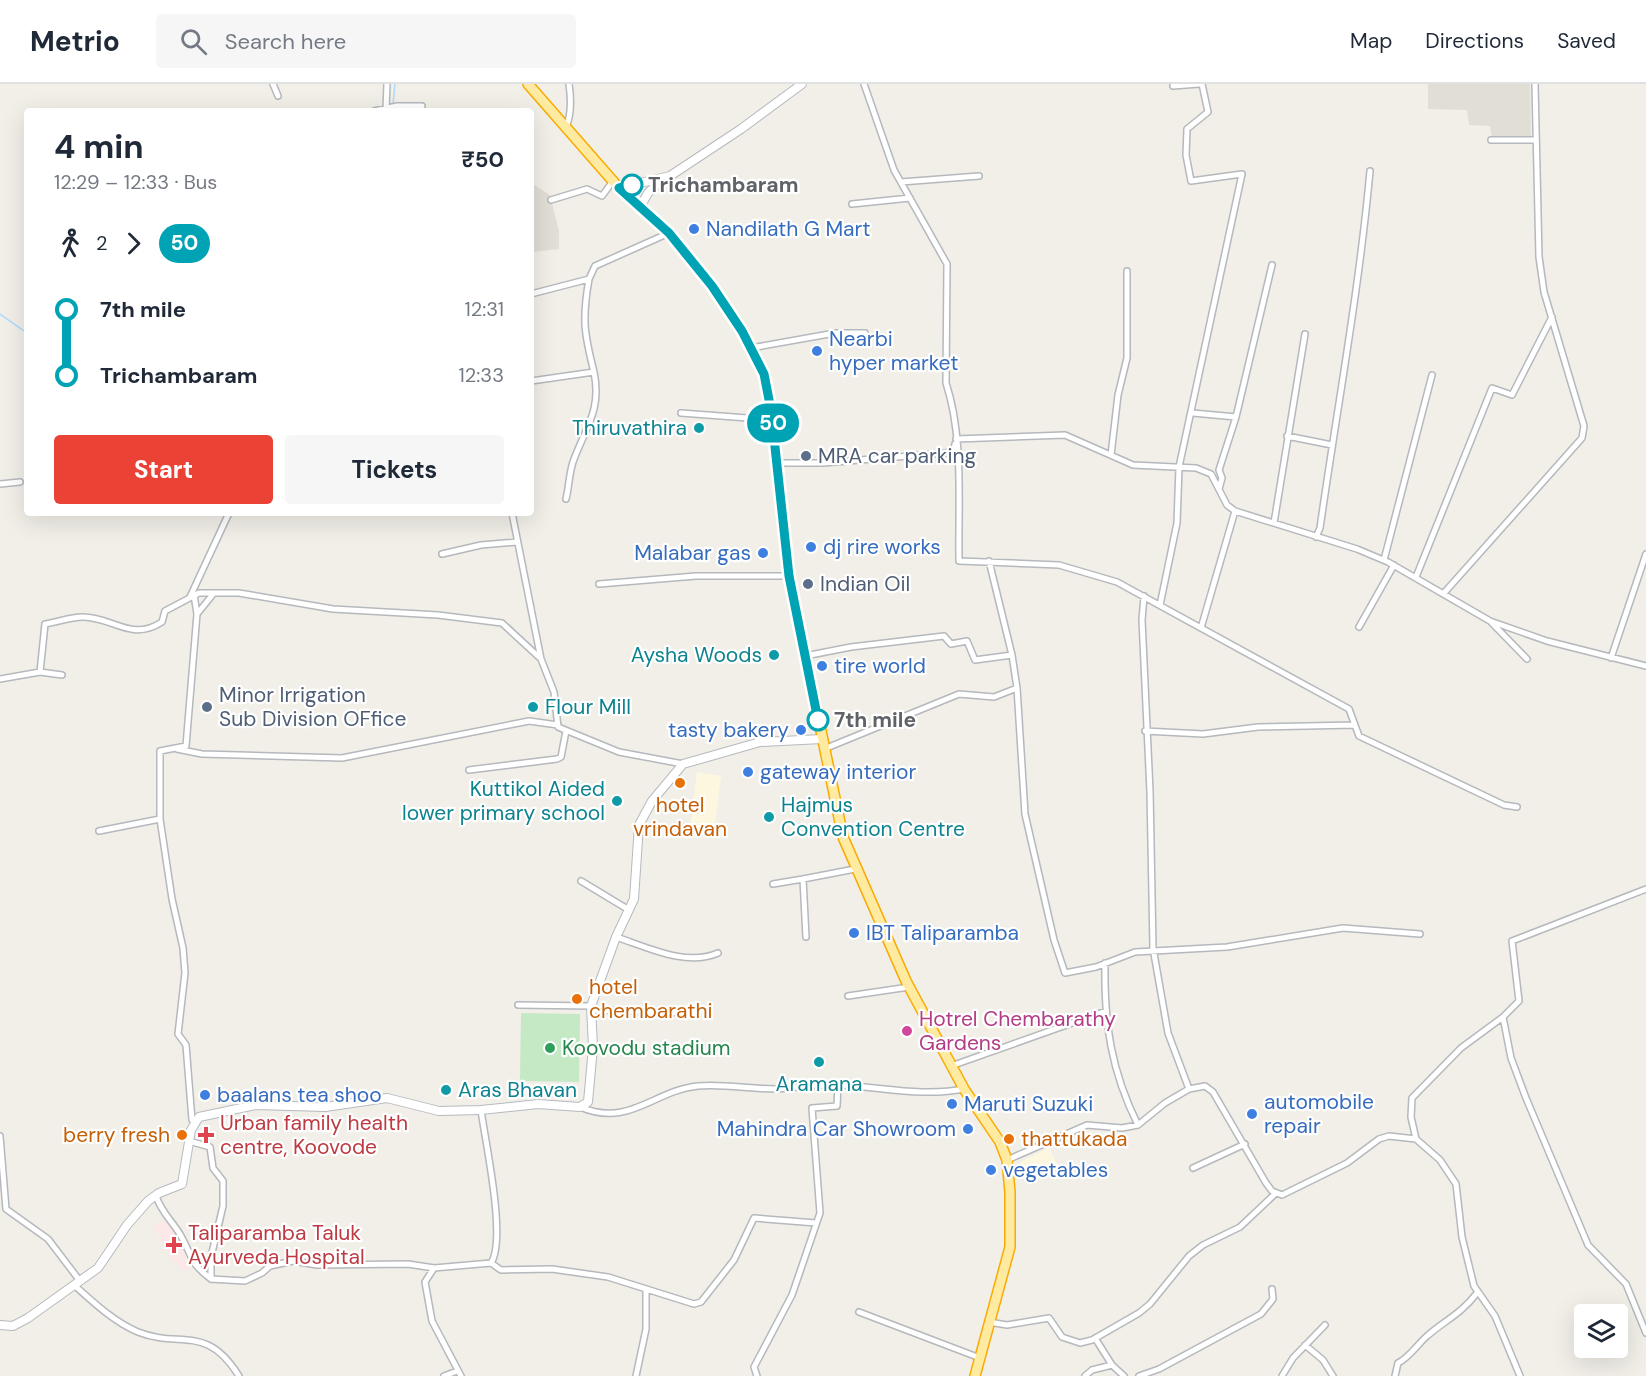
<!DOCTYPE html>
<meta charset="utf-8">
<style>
body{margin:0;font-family:"DM Sans",sans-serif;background:#f6f6f7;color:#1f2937;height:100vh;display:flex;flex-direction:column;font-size:22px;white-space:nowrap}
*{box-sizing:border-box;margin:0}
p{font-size:20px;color:#747a83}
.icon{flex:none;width:33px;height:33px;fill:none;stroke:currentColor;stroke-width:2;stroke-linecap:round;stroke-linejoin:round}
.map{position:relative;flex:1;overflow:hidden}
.side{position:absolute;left:24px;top:24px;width:510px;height:408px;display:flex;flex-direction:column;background:#fff;border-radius:6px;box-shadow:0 6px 24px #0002}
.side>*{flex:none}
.badge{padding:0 12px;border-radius:20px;font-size:21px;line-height:39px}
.tools{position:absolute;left:1574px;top:1220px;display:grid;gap:12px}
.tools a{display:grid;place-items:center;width:54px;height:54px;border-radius:6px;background:#fff;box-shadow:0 6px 24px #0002;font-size:30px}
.map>.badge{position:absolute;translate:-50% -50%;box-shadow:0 0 0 3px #fff}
.legs{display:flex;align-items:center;gap:9px;height:66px;padding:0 30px;font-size:20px}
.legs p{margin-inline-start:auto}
.overview{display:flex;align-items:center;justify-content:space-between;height:102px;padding:0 30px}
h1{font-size:33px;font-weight:700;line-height:45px}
.action{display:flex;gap:12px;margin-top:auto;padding:12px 30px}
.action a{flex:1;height:69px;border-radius:6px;background:#ea4335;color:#fff;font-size:24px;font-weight:700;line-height:69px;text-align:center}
.action a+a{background:#f6f6f7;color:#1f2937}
ul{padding:0 30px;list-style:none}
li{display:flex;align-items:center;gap:21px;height:66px;font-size:22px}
li i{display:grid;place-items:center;width:9px;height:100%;margin:0 8px;background:currentColor}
li i::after{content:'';width:15px;height:15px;margin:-8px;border:4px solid;border-radius:50%;background:#fff}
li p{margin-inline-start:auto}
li:first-child i{background:linear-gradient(#0000 50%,currentColor 0)}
li:last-child i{background:linear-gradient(currentColor 50%,#0000 0)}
header{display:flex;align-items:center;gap:36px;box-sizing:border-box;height:84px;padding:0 30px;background:#fff;border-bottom:2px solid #e0e1e3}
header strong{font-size:28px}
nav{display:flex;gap:33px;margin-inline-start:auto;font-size:21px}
.search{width:420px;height:54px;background:#f6f6f7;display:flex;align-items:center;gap:15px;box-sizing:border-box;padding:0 21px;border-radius:6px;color:#747a83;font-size:22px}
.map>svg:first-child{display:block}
.commercial{fill:#fef7e0}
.education{fill:#e1ded6}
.medical{fill:#fce8e6}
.green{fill:#c5e8c5}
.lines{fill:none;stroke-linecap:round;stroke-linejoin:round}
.stream{stroke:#aadaff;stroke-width:1.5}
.minor-casing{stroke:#b5b8bc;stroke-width:8}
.secondary-casing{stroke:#b6babf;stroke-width:10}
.trunk-casing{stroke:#f9ab00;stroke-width:12}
.minor{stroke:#fff;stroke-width:5}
.secondary{stroke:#fff;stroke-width:8}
.trunk{stroke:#feeaa1;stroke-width:9}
.line-1-casing{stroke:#fff;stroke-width:14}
.line-1{stroke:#00a3b4;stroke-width:9}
.stop-1-dot{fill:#fff;stroke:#00a3b4;stroke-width:3}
.shop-dot{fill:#3f7fe0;stroke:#fff;stroke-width:2}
.culture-dot{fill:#0f9aa8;stroke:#fff;stroke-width:2}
.service-dot{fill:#5c6f8a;stroke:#fff;stroke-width:2}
.food-dot{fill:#e8710a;stroke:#fff;stroke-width:2}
.hotel-dot{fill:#d1479c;stroke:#fff;stroke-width:2}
.leisure-dot{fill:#2e9e5b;stroke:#fff;stroke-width:2}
.health-dot{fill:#e0444e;stroke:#fff;stroke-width:2}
.labels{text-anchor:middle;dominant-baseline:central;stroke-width:4.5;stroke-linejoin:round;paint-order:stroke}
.stop-label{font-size:21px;font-weight:bold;fill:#5f6368;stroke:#fff;text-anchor:start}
.shop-label{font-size:21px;fill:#366cbe;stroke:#fff;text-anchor:start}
.culture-label{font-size:21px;fill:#0d838f;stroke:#fff;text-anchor:end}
.service-label{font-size:21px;fill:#4e5e75;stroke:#fff;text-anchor:start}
.food-label{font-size:21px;fill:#c56008;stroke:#fff;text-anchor:start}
.hotel-label{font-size:21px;fill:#b23c85;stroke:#fff;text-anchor:start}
.leisure-label{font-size:21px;fill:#27864d;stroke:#fff;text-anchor:start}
.health-label{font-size:21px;fill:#be3a42;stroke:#fff;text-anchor:start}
</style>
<header>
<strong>Metrio</strong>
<div class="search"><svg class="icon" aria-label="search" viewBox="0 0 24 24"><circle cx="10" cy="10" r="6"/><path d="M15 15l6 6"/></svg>Search here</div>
<nav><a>Map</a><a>Directions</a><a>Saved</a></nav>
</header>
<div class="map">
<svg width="1646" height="1292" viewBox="0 0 1646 1292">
<rect width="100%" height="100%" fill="#f1efe8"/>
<path class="commercial" d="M697,688L721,692L714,747L690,745Z
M1049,1064L1058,1082L1049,1092H1026L1020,1078Z"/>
<path class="education" d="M1428,0H1530L1531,54L1492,55L1490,42L1469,41L1467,26L1428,25Z
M531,99L550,111L559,147V165L531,168Z"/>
<path class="medical" d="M166,1136L185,1167L182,1169L189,1184L183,1187L170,1174L153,1141Z"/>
<path class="green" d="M521,929L580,930L579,998L520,997Z"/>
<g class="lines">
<path class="stream" d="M393,20L395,0
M0,230L27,249"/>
<defs>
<path id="minor" d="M273,0L278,12
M864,0L894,86L947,180L946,299C964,354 958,419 959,477L1059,481L1117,498L1349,625L1359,652L1504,721L1517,723
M1173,2L1199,0
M386,25L387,0
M374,27L397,22H422
M565,45C572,32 571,14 569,0
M1491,56H1536
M901,98L979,92
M551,116L587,105L602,112L613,97
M852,120L910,114
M531,210L589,195L595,182L669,149
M751,264L835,249H865
M531,297L594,288C584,249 582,235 589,195
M681,329L773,336
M1193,329L1236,333L1219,386L1222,394L1219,405
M1236,333L1272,181
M1287,352L1332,361
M956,355L1065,351L1133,381L1196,384L1211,390L1227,421L1235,427L1357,465L1388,478L1490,537L1547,557L1646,582
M1111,371L1118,311L1127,274V187
M777,379H823L946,369L954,365L955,360
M0,400L20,398
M566,415C569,403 569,390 573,378C585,344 602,327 594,288
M512,429L541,575
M1274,439L1305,250
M1316,453L1320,444C1337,325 1359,207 1370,87
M442,470L481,461L517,458
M1384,476L1432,291
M1416,493L1492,304L1512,311L1552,233
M599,500L696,492H789
M1444,509L1582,354L1584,342L1544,208L1539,173L1535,0
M194,511L197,530
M1144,512L1142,536L1150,707L1153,864L1168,949L1189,1005
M190,513L229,429
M1160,521L1177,439L1179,383L1242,90L1191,97L1186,71L1187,45L1208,28L1202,0
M1491,538L1527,575
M1359,543L1394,481
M1201,544L1235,427
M805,572L851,563L944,552L951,560L967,557L975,576L1012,571
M1611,574L1646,470
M40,588L62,591
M0,595L40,588L45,540C57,538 71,533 83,533C113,533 131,558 162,538L165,527L199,509H239L333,525L438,531L502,539L541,575L554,608L558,643L619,668L683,680
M1017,604L1025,730L1054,856L1065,889L1096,883L1135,868L1227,863L1343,844L1420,850
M1145,647L1203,650L1258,643L1355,641
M177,665L202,670L342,674L529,637L558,641
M824,665L959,610L994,613L1017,604L1012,571L989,477
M469,686L557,675L561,673L566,647
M99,747L160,735
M581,797L629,826
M773,800L803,795
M1646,805L1512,857L1519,917L1503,933L1511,974L1526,1014L1588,1161L1626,1200L1646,1249
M616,853C647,863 686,883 718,869
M806,853L803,795L855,785
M1105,879C1104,939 1111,987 1138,1041
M848,912L909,903
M518,921L591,922
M591,926L694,929
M951,982L1106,927
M580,1023C630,1044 654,1006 698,1002C725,1000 750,1005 776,1005C798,1004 819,999 840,1001C882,1003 923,1013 964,1005
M195,1037L192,1036L186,961L178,950L185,889L183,864L172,815L160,735V667L186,662L197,530L214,509
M0,1052L6,1125L48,1155L80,1197
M1416,1055L1411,1033L1412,1014L1461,964L1503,933
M189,1057L210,1063L213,1084L223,1097V1122L211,1173V1195L245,1197L262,1189L270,1182L293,1177L317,1181L408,1180L434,1184L491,1179C507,1155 485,1057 481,1026
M1007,1076L1087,1041L1122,1044L1138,1041L1165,1019L1189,1005L1205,1002L1213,1008L1266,1099L1272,1107L1282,1111L1347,1079L1379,1055L1389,1052L1416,1055L1440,1076L1456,1100L1462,1153L1474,1202L1495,1232L1520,1292
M1193,1084L1245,1060
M156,1112C161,1128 173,1138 181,1152C193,1174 190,1179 211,1195
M491,1179L501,1186L552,1185L608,1193L694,1220L701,1218L734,1176L754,1134L816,1139
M434,1184L425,1198L432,1237L461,1292
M74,1201C93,1218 114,1238 138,1248C181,1265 206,1239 239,1292
M859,1228L980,1274
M989,1238L1007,1241L1049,1234L1062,1253L1080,1259L1092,1256L1139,1229L1150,1220L1189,1172L1203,1161L1240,1143L1276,1109
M1095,1254L1112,1281
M1305,1261L1323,1276L1333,1292
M444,1292L457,1287
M636,1292L646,1245V1205
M757,1292L754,1283L792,1211L820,1129L812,1024L837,1022L838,1000
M1085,1292L1092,1286L1112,1281L1124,1292
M1139,1292L1159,1285L1261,1230L1273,1215L1272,1205
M1282,1292L1293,1274L1325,1241
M1395,1292L1398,1279C1409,1274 1417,1261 1426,1253C1445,1236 1460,1231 1477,1209"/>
<path id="secondary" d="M619,104L670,92L741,45L802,0
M640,123L648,109L663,95
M0,1241L13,1242L28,1234L98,1184L127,1141L148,1117L159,1109L182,1100L191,1046L199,1033L256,1021L325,1023L387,1014L439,1027L481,1026L538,1020L580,1023L588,1018L593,963L591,922L616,853L634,815L639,741L652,717L683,680L760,658L822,655"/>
<path id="trunk" d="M528,0L619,104L669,149L712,202L743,247L764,290L771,326L789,492L843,753L906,897L964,1005L1000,1058L1007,1076L1010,1108V1163L975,1292"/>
</defs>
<use href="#minor" class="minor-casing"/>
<use href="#secondary" class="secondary-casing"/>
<use href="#trunk" class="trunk-casing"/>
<use href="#minor" class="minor"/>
<use href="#secondary" class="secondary"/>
<use href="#trunk" class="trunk"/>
</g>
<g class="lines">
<defs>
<path id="line-1" d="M632,101L619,104L669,149L712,202L742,247L764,290L771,326L789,492L818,636"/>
</defs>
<use href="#line-1" class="line-1-casing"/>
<use href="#line-1" class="line-1"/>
</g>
<g class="stop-1-dot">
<circle cx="632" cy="101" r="10"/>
<circle cx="818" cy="636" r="10"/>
</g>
<g class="shop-dot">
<circle cx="694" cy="145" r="6"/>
<circle cx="817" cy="267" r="6"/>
<circle cx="811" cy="463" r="6"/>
<circle cx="763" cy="469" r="6"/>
<circle cx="822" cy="582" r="6"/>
<circle cx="801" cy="646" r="6"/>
<circle cx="748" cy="688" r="6"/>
<circle cx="854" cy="849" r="6"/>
<circle cx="205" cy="1011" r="6"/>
<circle cx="952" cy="1020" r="6"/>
<circle cx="1252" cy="1030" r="6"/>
<circle cx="968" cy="1045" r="6"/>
<circle cx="991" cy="1086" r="6"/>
</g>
<g class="culture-dot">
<circle cx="699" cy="344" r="6"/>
<circle cx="774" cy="571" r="6"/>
<circle cx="533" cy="623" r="6"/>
<circle cx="617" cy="717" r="6"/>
<circle cx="769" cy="733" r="6"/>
<circle cx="819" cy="978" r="6"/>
<circle cx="446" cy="1006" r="6"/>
</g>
<g class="service-dot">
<circle cx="806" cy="372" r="6"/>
<circle cx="808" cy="500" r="6"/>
<circle cx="207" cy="623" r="6"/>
</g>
<g class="food-dot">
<circle cx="680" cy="699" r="6"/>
<circle cx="577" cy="915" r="6"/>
<circle cx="182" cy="1051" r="6"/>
<circle cx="1009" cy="1055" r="6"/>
</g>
<circle class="hotel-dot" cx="907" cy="947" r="6"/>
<circle class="leisure-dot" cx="550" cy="964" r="6"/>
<g class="health-dot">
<path d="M203 1042h6v6h6v6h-6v6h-6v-6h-6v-6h6z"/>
<path d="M171 1152h6v6h6v6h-6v6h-6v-6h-6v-6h6z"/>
</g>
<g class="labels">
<g class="stop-label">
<text x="648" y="101">Trichambaram</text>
<text x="834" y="636">7th mile</text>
</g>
<g class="shop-label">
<text x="706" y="145">Nandilath G Mart</text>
<text x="829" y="255">Nearbi<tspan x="829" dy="24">hyper market</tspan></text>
<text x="823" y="463">dj rire works</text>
<text x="751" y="469" text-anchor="end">Malabar gas</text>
<text x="834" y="582">tire world</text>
<text x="789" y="646" text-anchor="end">tasty bakery</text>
<text x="760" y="688">gateway interior</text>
<text x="866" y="849">IBT Taliparamba</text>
<text x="217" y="1011">baalans tea shoo</text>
<text x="1264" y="1018">automobile<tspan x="1264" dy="24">repair</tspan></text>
<text x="964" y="1020">Maruti Suzuki</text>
<text x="956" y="1045" text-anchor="end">Mahindra Car Showroom</text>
<text x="1003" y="1086">vegetables</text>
</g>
<g class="culture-label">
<text x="687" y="344">Thiruvathira</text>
<text x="762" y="571">Aysha Woods</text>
<text x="545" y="623" text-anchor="start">Flour Mill</text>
<text x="605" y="705">Kuttikol Aided<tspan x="605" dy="24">lower primary school</tspan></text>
<text x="781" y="721" text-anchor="start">Hajmus<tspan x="781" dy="24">Convention Centre</tspan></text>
<text x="819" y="1000" text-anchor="middle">Aramana</text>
<text x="458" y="1006" text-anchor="start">Aras Bhavan</text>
</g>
<g class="service-label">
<text x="818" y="372">MRA car parking</text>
<text x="820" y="500">Indian Oil</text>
<text x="219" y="611">Minor Irrigation<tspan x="219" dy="24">Sub Division OFfice</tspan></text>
</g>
<g class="food-label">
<text x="680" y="721" text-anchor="middle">hotel<tspan x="680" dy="24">vrindavan</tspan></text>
<text x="589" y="903">hotel<tspan x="589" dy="24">chembarathi</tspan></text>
<text x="170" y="1051" text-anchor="end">berry fresh</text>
<text x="1021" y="1055">thattukada</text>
</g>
<g class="hotel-label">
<text x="919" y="935">Hotrel Chembarathy<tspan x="919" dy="24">Gardens</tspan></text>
</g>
<g class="leisure-label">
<text x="562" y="964">Koovodu stadium</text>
</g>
<g class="health-label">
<text x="220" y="1039">Urban family health<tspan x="220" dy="24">centre, Koovode</tspan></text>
<text x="188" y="1149">Taliparamba Taluk<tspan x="188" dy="24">Ayurveda Hospital</tspan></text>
</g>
</g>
</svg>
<div class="tools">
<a><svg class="icon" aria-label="layers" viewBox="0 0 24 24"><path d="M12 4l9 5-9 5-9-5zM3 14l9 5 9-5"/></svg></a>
</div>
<b class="badge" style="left:773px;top:339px;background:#00a3b4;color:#fff">50</b>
<section class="side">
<div class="overview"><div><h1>4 min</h1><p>12:29 – 12:33 · Bus</p></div><b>₹50</b></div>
<div class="legs"><svg class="icon" aria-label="walk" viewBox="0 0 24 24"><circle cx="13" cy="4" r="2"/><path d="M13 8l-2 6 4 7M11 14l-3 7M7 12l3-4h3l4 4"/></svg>2<svg class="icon" aria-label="forward" viewBox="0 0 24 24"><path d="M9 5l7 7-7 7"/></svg><b class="badge" style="background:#00a3b4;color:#fff">50</b></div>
<ul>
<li><i style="color:#00a3b4"></i><b>7th mile</b><p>12:31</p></li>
<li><i style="color:#00a3b4"></i><b>Trichambaram</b><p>12:33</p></li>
</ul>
<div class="action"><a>Start</a><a>Tickets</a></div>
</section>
</div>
